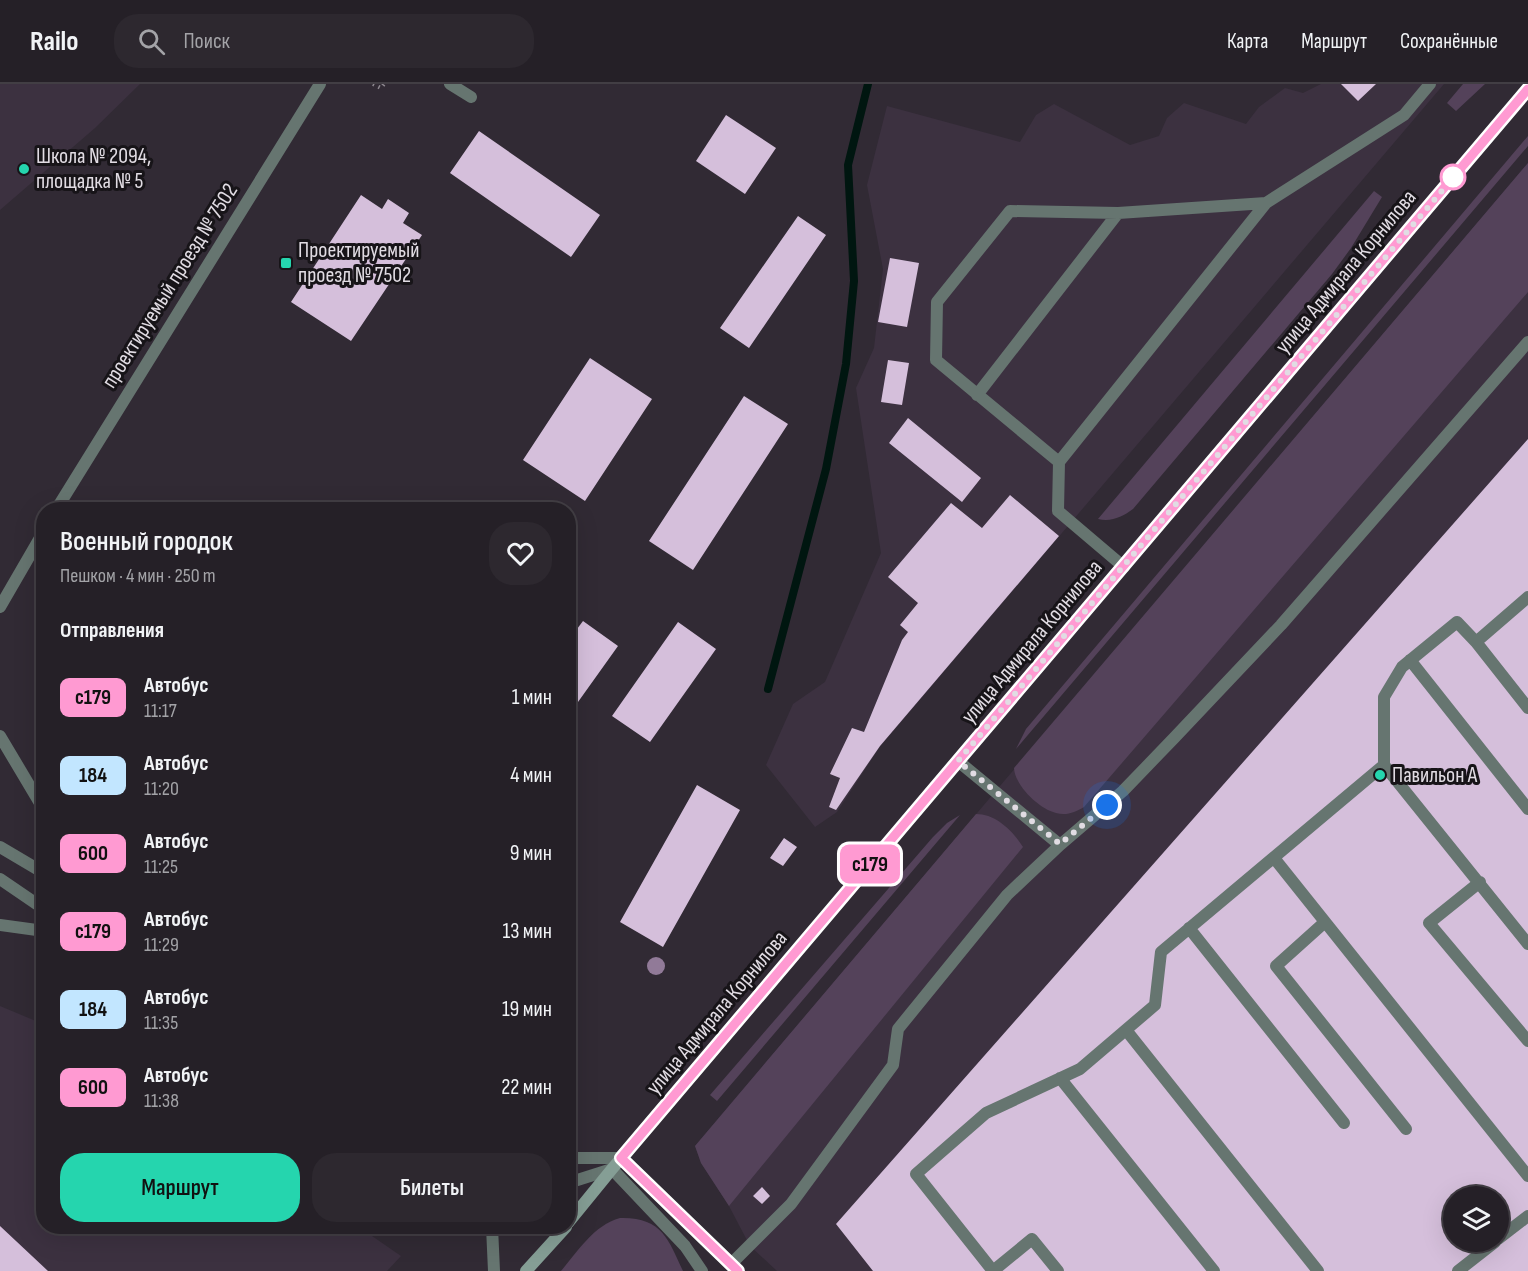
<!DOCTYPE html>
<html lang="ru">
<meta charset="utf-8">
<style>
body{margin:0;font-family:"Sofia Sans Condensed",sans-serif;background:#2d282f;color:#f1f3f6;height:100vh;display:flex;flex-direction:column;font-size:22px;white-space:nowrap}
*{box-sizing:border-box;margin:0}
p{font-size:20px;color:#a3a3a7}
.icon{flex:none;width:33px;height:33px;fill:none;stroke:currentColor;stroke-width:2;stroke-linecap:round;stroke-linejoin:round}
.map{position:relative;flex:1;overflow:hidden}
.side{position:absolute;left:36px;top:418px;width:540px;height:732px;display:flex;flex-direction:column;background:#252027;border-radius:24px;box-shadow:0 6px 24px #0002,0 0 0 2px #423e44}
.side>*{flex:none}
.badge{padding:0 12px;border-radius:9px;font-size:21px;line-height:39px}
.fabs{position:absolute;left:1443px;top:1102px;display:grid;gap:12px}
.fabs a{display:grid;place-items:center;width:66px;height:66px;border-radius:50%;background:#252027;box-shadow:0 6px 24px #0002,0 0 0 2px #423e44;font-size:30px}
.you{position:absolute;width:30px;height:30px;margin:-15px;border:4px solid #fff;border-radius:50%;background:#1a73e8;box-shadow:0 0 0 9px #1a73e833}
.map>.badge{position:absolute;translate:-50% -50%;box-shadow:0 0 0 3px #fff}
h2{padding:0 24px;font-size:22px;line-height:54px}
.round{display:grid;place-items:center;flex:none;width:63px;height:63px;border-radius:24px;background:#2d282f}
.summary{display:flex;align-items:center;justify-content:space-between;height:102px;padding:0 24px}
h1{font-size:28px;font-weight:600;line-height:45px}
.primary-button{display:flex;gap:12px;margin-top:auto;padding:12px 24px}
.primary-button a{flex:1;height:69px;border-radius:24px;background:#25d5ae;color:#111;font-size:24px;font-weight:600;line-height:69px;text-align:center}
.primary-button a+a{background:#2d282f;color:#f1f3f6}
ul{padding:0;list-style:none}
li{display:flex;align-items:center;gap:18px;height:78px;padding:0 24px}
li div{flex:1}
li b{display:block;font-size:22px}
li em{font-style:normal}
li .badge{min-width:66px;font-weight:700;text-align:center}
header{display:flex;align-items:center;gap:36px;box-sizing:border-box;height:84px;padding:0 30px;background:#252027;border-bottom:2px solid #423e44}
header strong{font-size:28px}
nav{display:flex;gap:33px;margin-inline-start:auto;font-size:21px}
.search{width:420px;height:54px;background:#2d282f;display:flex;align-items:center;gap:15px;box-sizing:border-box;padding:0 21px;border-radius:24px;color:#a3a3a7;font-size:22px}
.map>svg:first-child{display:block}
.built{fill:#3c3140;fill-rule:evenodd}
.green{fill:#54425a}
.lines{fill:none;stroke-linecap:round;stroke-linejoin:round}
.stream{stroke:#001610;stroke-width:8}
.building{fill:#d5bfdb;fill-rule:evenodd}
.path{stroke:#8e8890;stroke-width:4;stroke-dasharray:1.5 4.5;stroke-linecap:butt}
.service{stroke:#667570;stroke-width:12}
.minor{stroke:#667570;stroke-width:12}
.secondary{stroke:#859e95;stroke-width:12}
.tree{fill:#917a98}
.line-casing{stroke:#fff;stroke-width:14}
.line{stroke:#ff9ad2;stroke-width:9}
.walk{stroke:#e1dce3;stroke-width:6;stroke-dasharray:0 10.8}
.poi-dot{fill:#25d5ae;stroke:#171418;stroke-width:2}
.stop-dot{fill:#fff;stroke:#ff9ad2;stroke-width:3}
.labels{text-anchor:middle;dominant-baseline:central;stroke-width:6;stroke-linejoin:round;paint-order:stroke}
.poi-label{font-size:22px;fill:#e1dce3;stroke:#171418;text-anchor:start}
.street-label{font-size:22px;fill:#e1dce3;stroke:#171418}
</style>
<header>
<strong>Railo</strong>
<div class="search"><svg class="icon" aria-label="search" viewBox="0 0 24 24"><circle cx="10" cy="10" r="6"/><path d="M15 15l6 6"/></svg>Поиск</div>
<nav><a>Карта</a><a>Маршрут</a><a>Сохранённые</a></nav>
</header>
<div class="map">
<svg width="1528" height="1187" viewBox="0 0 1528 1187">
<rect width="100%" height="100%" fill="#312a34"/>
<path class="built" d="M0,0H140L95,44L0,126Z
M1321,0H1444L879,664L837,728L815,743L766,681L793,620L825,598L881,469L856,304L874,264L883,185L867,101L887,22L1020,58L1036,31L1054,20L1130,61L1159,52L1167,34L1184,19L1246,40L1259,23L1285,4L1303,9Z
M1528,79V1187H777L750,1162L729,1122L701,1079L695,1062ZM1454,1113H1498V1158H1454Z
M0,922L43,940L44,1143H359L401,1172L387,1187H0Z"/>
<path class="green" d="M1463,0H1485L1456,27L1447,19Z
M1528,52V62L1016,665L1026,645Z
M1528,79V208L1084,723C1075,728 1067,732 1056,729C1039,725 1015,702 1014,684Z
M1374,107L1382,113L1351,164L1332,190L1133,425C1122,433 1112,438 1098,435Z
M976,730C996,730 1013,747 1023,763L729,1122L701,1079L695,1062Z
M960,731L717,1017L710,1011L933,753L947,739Z
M620,1134C662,1133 668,1155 683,1187H561C578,1167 594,1141 620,1134Z"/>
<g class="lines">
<path class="stream" d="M768,605L826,385L846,280L854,197L848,81L868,0"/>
</g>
<path class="building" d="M1341,0H1376L1358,17Z
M726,31L776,64L745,110L696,77Z
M479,47L600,131L571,173L450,89Z
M361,111L382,125L388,115L409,129L403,139L422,151L351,257L291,218Z
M798,132L826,151L749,264L720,244Z
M890,174L919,179L907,243L878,238Z
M590,274L652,315L585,417L523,376Z
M888,276L909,279L902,321L881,318Z
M744,312L788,340L693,486L649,457Z
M908,334L981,394L962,418L889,359Z
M1528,355V1187H873L836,1140ZM1454,1113H1498V1158H1454Z
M1010,411L1059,452L880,662L836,726L829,723L840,694L830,690L852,644L864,648L902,556L908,548L900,541L918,519L888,493L951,419L982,444Z
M583,537L618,562L568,632V557Z
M678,538L716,565L650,658L612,632Z
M697,701L740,726L663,863L620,838Z
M784,754L797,763L783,782L770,774Z
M762,1103L770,1112L762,1120L753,1112Z
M0,1142L48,1187H0Z"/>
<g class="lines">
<path class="path" d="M373,0L381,4L384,0"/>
<path class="service" d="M450,0L471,13
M977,311L1118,129L1266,119
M1059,378L936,276L937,218L1010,127L1118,129
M1124,483L1058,427L1059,378L1266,119L1404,31L1430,0
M1528,513L1476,558L1528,624
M1410,576L1528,725
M958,677L1060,761
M1384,681L1528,860
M1274,774L1528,1092
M1480,798L1429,839L1528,957
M1325,838L1276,882L1406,1045
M1189,844L1344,1039
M1126,946L1318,1187
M1060,994L1214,1187
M1498,1155L1528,1132
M731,1180L791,1120L893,981L898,945L1007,811L1060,761L1123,707L1175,653L1281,541L1528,258
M993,1187L916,1090L986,1029L1080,985L1155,921L1161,868L1384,681V613L1402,583L1457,538L1476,558
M993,1187L1032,1155L1058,1187
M1458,1187L1495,1158"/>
<path class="minor" d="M56,426L320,0
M0,523L44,447
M0,652L44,726
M0,763L44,789
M0,795L44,825
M0,841L44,847
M568,1074H621L738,1187
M568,1099L612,1085L685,1162L702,1187
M492,1143L494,1187"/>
<path class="secondary" d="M568,1139L612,1085L1528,5
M526,1187L566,1143"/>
</g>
<circle class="tree" cx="656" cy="882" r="9"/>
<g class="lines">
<defs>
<path id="line" d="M738,1187L621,1074L1528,5"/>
</defs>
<use href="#line" class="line-casing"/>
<use href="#line" class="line"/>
<path class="walk" d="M1107,721L1060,760L958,677L1457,89L1453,93"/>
</g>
<g class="poi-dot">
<circle cx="24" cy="85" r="6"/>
<rect x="280" y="173" width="12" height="12" rx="3"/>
<circle cx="1380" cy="691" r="6"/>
</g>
<circle class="stop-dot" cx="1453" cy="93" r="12"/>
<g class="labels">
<g class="poi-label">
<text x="36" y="72">Школа № 2094,<tspan x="36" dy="25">площадка № 5</tspan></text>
<text x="298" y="166">Проектируемый<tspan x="298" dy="25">проезд № 7502</tspan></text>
<text x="1392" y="691">Павильон А</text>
</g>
<g class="street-label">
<text transform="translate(1346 188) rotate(-50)">улица Адмирала Корнилова</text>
<text transform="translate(170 202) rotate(-58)">проектируемый проезд № 7502</text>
<text transform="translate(1032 558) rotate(-50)">улица Адмирала Корнилова</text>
<text transform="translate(717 929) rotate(-50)">улица Адмирала Корнилова</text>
</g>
</g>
</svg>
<div class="fabs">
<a><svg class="icon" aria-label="layers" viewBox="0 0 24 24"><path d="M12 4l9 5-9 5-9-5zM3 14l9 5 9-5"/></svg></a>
</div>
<div class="you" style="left:1107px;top:721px"></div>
<b class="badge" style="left:870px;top:780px;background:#ff9ad2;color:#111">с179</b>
<section class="side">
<div class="summary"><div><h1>Военный городок</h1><p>Пешком · 4 мин · 250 m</p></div><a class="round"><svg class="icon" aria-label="heart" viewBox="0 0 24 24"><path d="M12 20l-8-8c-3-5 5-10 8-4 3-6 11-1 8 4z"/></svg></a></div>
<h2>Отправления</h2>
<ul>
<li><span class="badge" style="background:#ff9ad2;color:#111">с179</span><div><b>Автобус</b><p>11:17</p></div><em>1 мин</em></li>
<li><span class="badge" style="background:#c2e6ff;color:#111">184</span><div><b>Автобус</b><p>11:20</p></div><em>4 мин</em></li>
<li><span class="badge" style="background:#ff9ad2;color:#111">600</span><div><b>Автобус</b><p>11:25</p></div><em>9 мин</em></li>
<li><span class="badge" style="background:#ff9ad2;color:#111">с179</span><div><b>Автобус</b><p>11:29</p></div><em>13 мин</em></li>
<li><span class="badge" style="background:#c2e6ff;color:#111">184</span><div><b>Автобус</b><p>11:35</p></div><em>19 мин</em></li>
<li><span class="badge" style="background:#ff9ad2;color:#111">600</span><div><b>Автобус</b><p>11:38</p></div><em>22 мин</em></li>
</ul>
<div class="primary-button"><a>Маршрут</a><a>Билеты</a></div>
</section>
</div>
